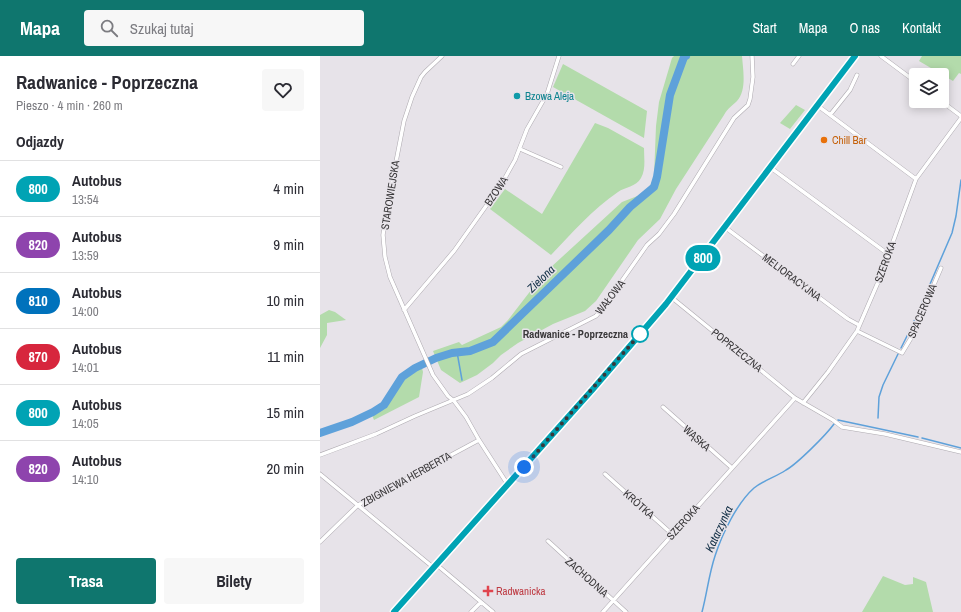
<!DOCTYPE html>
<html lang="pl">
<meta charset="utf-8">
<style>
body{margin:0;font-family:"Archivo Narrow",sans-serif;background:#f7f7f7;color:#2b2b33;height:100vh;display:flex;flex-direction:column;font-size:15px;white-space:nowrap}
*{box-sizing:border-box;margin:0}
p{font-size:13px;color:#7c7c81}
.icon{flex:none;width:22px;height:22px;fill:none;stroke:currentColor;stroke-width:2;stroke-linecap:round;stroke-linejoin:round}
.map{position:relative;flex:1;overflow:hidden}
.sheet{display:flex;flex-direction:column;background:#fff;width:320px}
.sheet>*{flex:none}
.badge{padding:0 8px;border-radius:13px;font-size:14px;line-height:26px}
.controls{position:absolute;left:589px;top:12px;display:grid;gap:8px}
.controls a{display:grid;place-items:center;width:40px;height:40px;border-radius:4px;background:#fff;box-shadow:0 2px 10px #0003;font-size:20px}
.you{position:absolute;width:20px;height:20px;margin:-10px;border:3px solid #fff;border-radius:50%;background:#1a73e8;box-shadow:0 0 0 6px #1a73e833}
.map>.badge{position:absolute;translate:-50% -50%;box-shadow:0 0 0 2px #fff}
h2{padding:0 16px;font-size:15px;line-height:36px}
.round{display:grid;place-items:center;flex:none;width:42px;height:42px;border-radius:4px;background:#f7f7f7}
.head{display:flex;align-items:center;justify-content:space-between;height:68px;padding:0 16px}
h1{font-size:19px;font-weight:700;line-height:30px}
.cta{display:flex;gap:8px;margin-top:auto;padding:8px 16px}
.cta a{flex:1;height:46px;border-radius:4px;background:#0f766e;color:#fff;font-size:16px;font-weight:700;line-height:46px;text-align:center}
.cta a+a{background:#f7f7f7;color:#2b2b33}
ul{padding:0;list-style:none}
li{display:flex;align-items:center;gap:12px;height:56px;padding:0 16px;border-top:1px solid #e1e1e2}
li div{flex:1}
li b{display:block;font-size:15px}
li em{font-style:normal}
li .badge{min-width:44px;font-weight:700;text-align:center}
header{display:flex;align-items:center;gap:24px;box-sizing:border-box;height:56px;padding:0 20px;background:#0f766e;color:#fff}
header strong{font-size:19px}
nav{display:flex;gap:22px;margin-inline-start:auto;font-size:14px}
.search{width:280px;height:36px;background:#f7f7f7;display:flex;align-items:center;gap:10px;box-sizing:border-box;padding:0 14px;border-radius:4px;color:#7c7c81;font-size:15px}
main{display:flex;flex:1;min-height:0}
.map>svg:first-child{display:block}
.green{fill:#b3dbab}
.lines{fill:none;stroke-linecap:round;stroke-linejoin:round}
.stream{stroke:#5ea1da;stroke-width:1.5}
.river{stroke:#5ea1da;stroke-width:8}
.street-casing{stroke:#aeaab0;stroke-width:4.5}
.primary-casing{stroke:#c4c3c4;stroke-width:7}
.street{stroke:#fff;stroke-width:3.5}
.primary{stroke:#ebddb1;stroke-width:6}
.line-casing{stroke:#fff;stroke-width:9}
.line{stroke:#00a3b4;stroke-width:6}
.walk{stroke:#393739;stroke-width:4;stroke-dasharray:0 7.2}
.culture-dot{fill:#0f9aa8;stroke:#e7e3e9;stroke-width:1.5}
.food-dot{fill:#e8710a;stroke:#e7e3e9;stroke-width:1.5}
.stop-dot{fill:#fff;stroke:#00a3b4;stroke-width:2}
.health-dot{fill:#e0444e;stroke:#e7e3e9;stroke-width:1.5}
.labels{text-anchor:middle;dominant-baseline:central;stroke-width:3;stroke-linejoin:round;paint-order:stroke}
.culture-label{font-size:11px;fill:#0d838f;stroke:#e7e3e9;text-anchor:start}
.food-label{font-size:11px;fill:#c56008;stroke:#e7e3e9;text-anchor:start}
.street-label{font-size:11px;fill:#393739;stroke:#e7e3e9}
.stop-label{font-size:11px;font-weight:bold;fill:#393739;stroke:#e7e3e9;text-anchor:end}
.health-label{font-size:11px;fill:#be3a42;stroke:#e7e3e9;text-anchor:start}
.water-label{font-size:12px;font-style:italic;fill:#112e45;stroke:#e7e3e9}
</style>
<header>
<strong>Mapa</strong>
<div class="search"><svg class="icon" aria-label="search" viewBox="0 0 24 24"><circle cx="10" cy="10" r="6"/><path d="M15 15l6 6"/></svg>Szukaj tutaj</div>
<nav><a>Start</a><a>Mapa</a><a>O nas</a><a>Kontakt</a></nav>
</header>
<main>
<section class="sheet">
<div class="head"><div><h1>Radwanice - Poprzeczna</h1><p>Pieszo · 4 min · 260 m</p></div><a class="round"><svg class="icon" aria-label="heart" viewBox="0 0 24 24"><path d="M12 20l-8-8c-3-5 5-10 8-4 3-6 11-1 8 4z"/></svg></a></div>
<h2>Odjazdy</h2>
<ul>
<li><span class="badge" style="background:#00a3b4;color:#fff">800</span><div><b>Autobus</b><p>13:54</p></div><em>4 min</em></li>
<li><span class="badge" style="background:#8e44ad;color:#fff">820</span><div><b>Autobus</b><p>13:59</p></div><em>9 min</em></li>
<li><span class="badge" style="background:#0072bc;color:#fff">810</span><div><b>Autobus</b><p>14:00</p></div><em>10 min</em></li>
<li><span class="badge" style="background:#d7263d;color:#fff">870</span><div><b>Autobus</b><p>14:01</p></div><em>11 min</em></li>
<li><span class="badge" style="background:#00a3b4;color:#fff">800</span><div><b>Autobus</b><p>14:05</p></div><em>15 min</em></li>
<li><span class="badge" style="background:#8e44ad;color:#fff">820</span><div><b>Autobus</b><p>14:10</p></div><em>20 min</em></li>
</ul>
<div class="cta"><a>Trasa</a><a>Bilety</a></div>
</section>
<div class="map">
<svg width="641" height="556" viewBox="0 0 641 556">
<rect width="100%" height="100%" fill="#e7e3e9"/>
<path class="green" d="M354,0H422C423,14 427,34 417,45C412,50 408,52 404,59L356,133L340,163L318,184L276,245L265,255L233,268L198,287L181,299L173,307L157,319L140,327L121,314L113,295L139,286L142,289L181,271L188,264L215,229L230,212L302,146L320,139L326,135L331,128L334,120L336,70L339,46L352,2Z
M602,0H641V18L639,17L633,25L599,5Z
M243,8L327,55L324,82L233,31Z
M476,49L485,54L470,73L460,67Z
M275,67L288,72L324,92C324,102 326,113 321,122C316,131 305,131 298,136C273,153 251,178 231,199L170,153L185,133L222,158Z
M9,254L15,256L26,264L7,267V279L0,292V259Z
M102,312L103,316L99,341L54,364L52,359C58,356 65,352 70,346C76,337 84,317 95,313C97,313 100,313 102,312Z
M563,520L585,529L593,528V521L606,526L613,556H542Z"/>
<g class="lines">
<path class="stream" d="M581,292L592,270L632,177L636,160L641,124
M137,296L142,324
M558,362L559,341L563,329L578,298
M518,364L598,381
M602,382L641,392
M382,556C387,537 389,518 395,500C402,478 417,447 434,432C444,424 456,421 466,414C477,408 506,379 514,368"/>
<path class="river" d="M0,377L32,366L53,356L64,349L82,321L95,312L116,302L132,297L150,295L173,286L289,174L310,151L334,131L337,121L350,39L364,1L366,0"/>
<defs>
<path id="street" d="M122,0L105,16L101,21L92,41L84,65L66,157L63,179L65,201L70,221L113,319L128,340L134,345L146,361L159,384L188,429
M561,0L596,26
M473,8L479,0
M621,45L641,60
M498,50L596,123
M510,59L530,34L537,19
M200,93L241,111
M451,112L568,198
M406,172L528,263L539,269
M351,241L475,342L513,364L522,371L565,378L641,396
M84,254L134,195L181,129L195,104L207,73L227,38L239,0
M537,275L582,297L591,282L621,212
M483,347L508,316L537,275L559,224L596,123L641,62
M343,351L412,412
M0,399L56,378L95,360L148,338L172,322L201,298L276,260L282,253L327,189L339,178L354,158L414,62L428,49L430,43L433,21L432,0
M0,418L114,512
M285,418L352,478
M228,485L306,556
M0,486L38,449L159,384
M117,509L173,556
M151,556L161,546
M283,556L475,342"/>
<path id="primary" d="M74,556L273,333L346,248L535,0"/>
</defs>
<use href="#street" class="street-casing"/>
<use href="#primary" class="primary-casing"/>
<use href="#street" class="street"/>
<use href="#primary" class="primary"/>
</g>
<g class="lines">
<defs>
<path id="line" d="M74,556L273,333L346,248L535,0"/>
</defs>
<use href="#line" class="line-casing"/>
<use href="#line" class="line"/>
<path class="walk" d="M204,411L320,278"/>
</g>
<circle class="culture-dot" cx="197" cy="40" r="4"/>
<circle class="food-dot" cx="504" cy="84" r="4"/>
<circle class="stop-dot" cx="320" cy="278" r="8"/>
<path class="health-dot" d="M166 529h4v4h4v4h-4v4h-4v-4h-4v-4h4z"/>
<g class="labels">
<g class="culture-label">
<text x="205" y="40">Bzowa Aleja</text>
</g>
<g class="food-label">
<text x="512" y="84">Chill Bar</text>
</g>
<g class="street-label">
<text transform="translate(176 135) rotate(-56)">BZOWA</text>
<text transform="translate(70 139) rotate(-81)">STAROWIEJSKA</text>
<text transform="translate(565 206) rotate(-70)">SZEROKA</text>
<text transform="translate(472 221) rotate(37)">MELIORACYJNA</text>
<text transform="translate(290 241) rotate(-52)">WAŁOWA</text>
<text transform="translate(602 255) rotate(-67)">SPACEROWA</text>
<text transform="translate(417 294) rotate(39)">POPRZECZNA</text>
<text transform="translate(377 382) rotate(42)">WĄSKA</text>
<text transform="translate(86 423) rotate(-29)">ZBIGNIEWA HERBERTA</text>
<text transform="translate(319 448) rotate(42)">KRÓTKA</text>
<text transform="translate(363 466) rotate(-48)">SZEROKA</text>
<text transform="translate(267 521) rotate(42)">ZACHODNIA</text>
</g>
<g class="stop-label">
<text x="308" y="278">Radwanice - Poprzeczna</text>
</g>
<g class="health-label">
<text x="176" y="535">Radwanicka</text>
</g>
<g class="water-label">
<text transform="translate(221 223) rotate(-44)">Zielona</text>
<text transform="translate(399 473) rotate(-65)">Katarzynka</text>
</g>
</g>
</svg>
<div class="controls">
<a><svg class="icon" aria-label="layers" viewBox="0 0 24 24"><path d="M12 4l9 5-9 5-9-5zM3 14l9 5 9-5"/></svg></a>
</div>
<div class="you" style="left:204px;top:411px"></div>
<b class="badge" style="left:383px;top:202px;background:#00a3b4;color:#fff">800</b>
</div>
</main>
